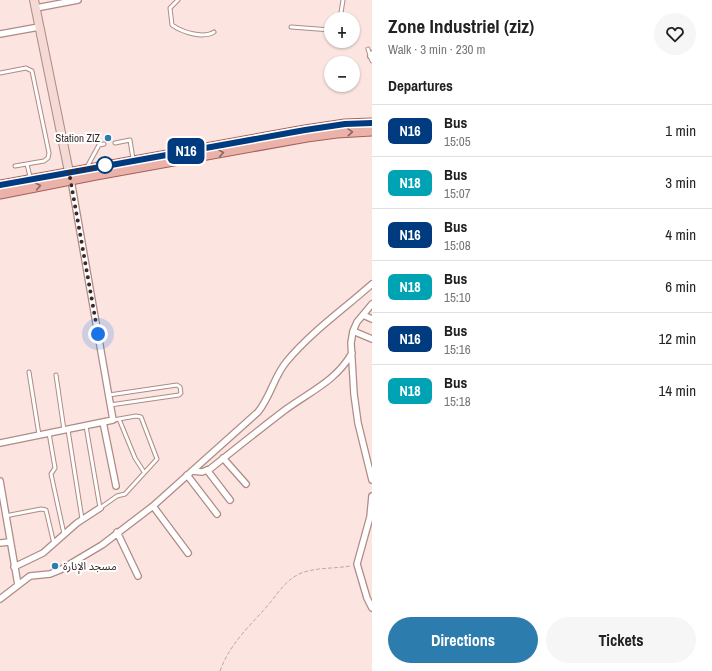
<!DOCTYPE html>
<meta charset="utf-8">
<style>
body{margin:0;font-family:"Archivo Narrow","Noto Sans Arabic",sans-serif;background:#f6f6f6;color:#222;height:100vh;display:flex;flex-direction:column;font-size:15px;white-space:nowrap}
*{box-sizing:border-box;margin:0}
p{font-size:13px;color:#767676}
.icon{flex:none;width:22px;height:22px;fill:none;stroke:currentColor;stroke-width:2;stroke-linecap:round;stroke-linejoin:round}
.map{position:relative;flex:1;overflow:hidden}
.details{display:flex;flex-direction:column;background:#fff;width:340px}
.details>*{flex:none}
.badge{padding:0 8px;border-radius:6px;font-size:14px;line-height:26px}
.controls{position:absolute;left:324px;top:12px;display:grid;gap:8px}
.controls a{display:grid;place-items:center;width:36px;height:36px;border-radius:50%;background:#fff;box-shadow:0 1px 3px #0004;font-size:20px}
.you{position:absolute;width:20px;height:20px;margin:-10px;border:3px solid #fff;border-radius:50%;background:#1a73e8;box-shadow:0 0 0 6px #1a73e833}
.map>.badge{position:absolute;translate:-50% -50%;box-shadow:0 0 0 2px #fff}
h2{padding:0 16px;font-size:15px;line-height:36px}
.round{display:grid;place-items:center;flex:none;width:42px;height:42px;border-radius:21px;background:#f6f6f6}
.overview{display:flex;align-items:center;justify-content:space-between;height:68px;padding:0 16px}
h1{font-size:19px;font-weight:700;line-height:30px}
.cta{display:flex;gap:8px;margin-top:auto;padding:8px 16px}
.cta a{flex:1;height:46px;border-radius:24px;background:#2d7cae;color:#fff;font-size:16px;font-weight:700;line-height:46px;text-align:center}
.cta a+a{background:#f6f6f6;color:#222}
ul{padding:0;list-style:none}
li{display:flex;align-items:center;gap:12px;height:52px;padding:0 16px;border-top:1px solid #e0e0e0}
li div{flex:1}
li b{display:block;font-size:15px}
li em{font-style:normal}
li .badge{min-width:44px;font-weight:700;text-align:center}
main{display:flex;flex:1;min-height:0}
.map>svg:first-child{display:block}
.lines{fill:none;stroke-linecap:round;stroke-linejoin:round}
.lane-casing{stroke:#af8b84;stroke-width:5}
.street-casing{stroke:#af8b84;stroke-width:8}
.secondary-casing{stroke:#af8b84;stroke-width:10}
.primary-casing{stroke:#a36156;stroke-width:11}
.path{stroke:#bea9a5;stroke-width:1;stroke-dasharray:4 2;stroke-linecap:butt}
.lane{stroke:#fff;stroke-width:3}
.street{stroke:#fff;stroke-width:5.5}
.secondary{stroke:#f4d9d4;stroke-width:8}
.primary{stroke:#eab2a9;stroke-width:9}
.oneway{stroke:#896762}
.line-casing{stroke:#fff;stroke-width:9}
.line{stroke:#003b80;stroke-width:6}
.walk{stroke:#392a27;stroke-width:4;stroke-dasharray:0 7.2}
.poi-dot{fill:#2d7cae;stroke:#fff;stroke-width:1.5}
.stop-dot{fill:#fff;stroke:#003b80;stroke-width:2}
.labels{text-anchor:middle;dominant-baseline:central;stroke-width:4;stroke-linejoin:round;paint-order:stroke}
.poi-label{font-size:11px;fill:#392a27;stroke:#fff;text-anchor:end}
</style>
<main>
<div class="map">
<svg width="372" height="671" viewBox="0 0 372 671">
<rect width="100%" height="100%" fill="#fce4e0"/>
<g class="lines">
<defs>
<path id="lane" d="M178,0L170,8L172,25C182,32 203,39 214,32
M340,19L343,0
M291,27L331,30
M368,49L372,61
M0,73L26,68L32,71L49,153L48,158L44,161L15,166
M115,143L130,140L133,159
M27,164L30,177
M87,167L99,145L104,144
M29,372L39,435
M56,375L64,430
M109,395L177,385L180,387L181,393L179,395L110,405
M119,419L135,458L144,472
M86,426L100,508L117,496L125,494L157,459L141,417L136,416L113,420
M68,430L82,519
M49,433L55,468L51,474L64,534
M5,516L41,509L46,510L54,544"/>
<path id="street" d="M36,8L78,0
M0,34L39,27
M371,56L372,54
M372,304L357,322L353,331L351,343L354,394L358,423L372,480
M363,315L372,319
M353,331L372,339
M103,422L116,486
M0,443L113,420L71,180
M223,458L246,484
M207,470L230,500
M192,471L202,472L210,469C235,449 260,429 285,410C311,391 336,381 352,353
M187,475L217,514
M0,481L18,585
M372,496L370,517L357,564L367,598L372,608
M153,506L188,553
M117,532L138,576
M0,543L9,542
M14,567L43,553L77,523L100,508
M0,599L30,576L50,574L60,570L102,545L153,506L258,412C271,396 274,376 287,361C311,332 344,309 372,284"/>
<path id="secondary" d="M34,0L70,177"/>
<path id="primary" d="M0,185L305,130L345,124L372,123
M0,194L96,175L307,137L337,133L372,131"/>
</defs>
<use href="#lane" class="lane-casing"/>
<use href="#street" class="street-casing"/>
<use href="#secondary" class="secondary-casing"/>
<use href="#primary" class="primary-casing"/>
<path class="path" d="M220,671C230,643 250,626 269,604C278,593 285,581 299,574C315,567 333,569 350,566"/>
<use href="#lane" class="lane"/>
<use href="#street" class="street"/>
<use href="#secondary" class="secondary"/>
<use href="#primary" class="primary"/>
</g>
<defs><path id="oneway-chevron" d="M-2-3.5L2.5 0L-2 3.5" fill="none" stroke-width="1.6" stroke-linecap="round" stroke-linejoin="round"/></defs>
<g class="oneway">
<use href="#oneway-chevron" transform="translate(350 132) rotate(-4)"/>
<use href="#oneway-chevron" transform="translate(221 153) rotate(-10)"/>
<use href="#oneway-chevron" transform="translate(38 186) rotate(-11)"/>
</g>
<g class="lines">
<defs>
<path id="line" d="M0,185L305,130L345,124L372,123"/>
</defs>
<use href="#line" class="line-casing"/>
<use href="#line" class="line"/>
<path class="walk" d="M98,334L69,172L107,165H105"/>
</g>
<g class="poi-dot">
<circle cx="108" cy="138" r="4"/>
<circle cx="55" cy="566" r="4"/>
</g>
<circle class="stop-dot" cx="105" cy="165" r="8"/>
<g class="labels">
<g class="poi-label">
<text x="100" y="138">Station ZIZ</text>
<text x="63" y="566" text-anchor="start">مسجد الإنارة</text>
</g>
</g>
</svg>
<div class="controls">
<a>+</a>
<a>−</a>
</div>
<div class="you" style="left:98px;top:334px"></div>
<b class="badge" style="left:186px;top:151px;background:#003b80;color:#fff">N16</b>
</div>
<section class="details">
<div class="overview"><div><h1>Zone Industriel (ziz)</h1><p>Walk · 3 min · 230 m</p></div><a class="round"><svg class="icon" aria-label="heart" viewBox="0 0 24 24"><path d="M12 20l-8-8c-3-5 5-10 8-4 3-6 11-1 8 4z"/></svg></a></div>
<h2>Departures</h2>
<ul>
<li><span class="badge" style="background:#003b80;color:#fff">N16</span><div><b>Bus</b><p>15:05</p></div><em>1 min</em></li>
<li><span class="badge" style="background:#00a3b4;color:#fff">N18</span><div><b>Bus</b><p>15:07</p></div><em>3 min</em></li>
<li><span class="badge" style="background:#003b80;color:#fff">N16</span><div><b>Bus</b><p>15:08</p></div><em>4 min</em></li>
<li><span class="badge" style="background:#00a3b4;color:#fff">N18</span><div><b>Bus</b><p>15:10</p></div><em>6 min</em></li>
<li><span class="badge" style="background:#003b80;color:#fff">N16</span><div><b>Bus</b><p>15:16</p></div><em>12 min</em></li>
<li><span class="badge" style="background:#00a3b4;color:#fff">N18</span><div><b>Bus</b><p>15:18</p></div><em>14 min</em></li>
</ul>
<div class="cta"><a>Directions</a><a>Tickets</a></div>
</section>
</main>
